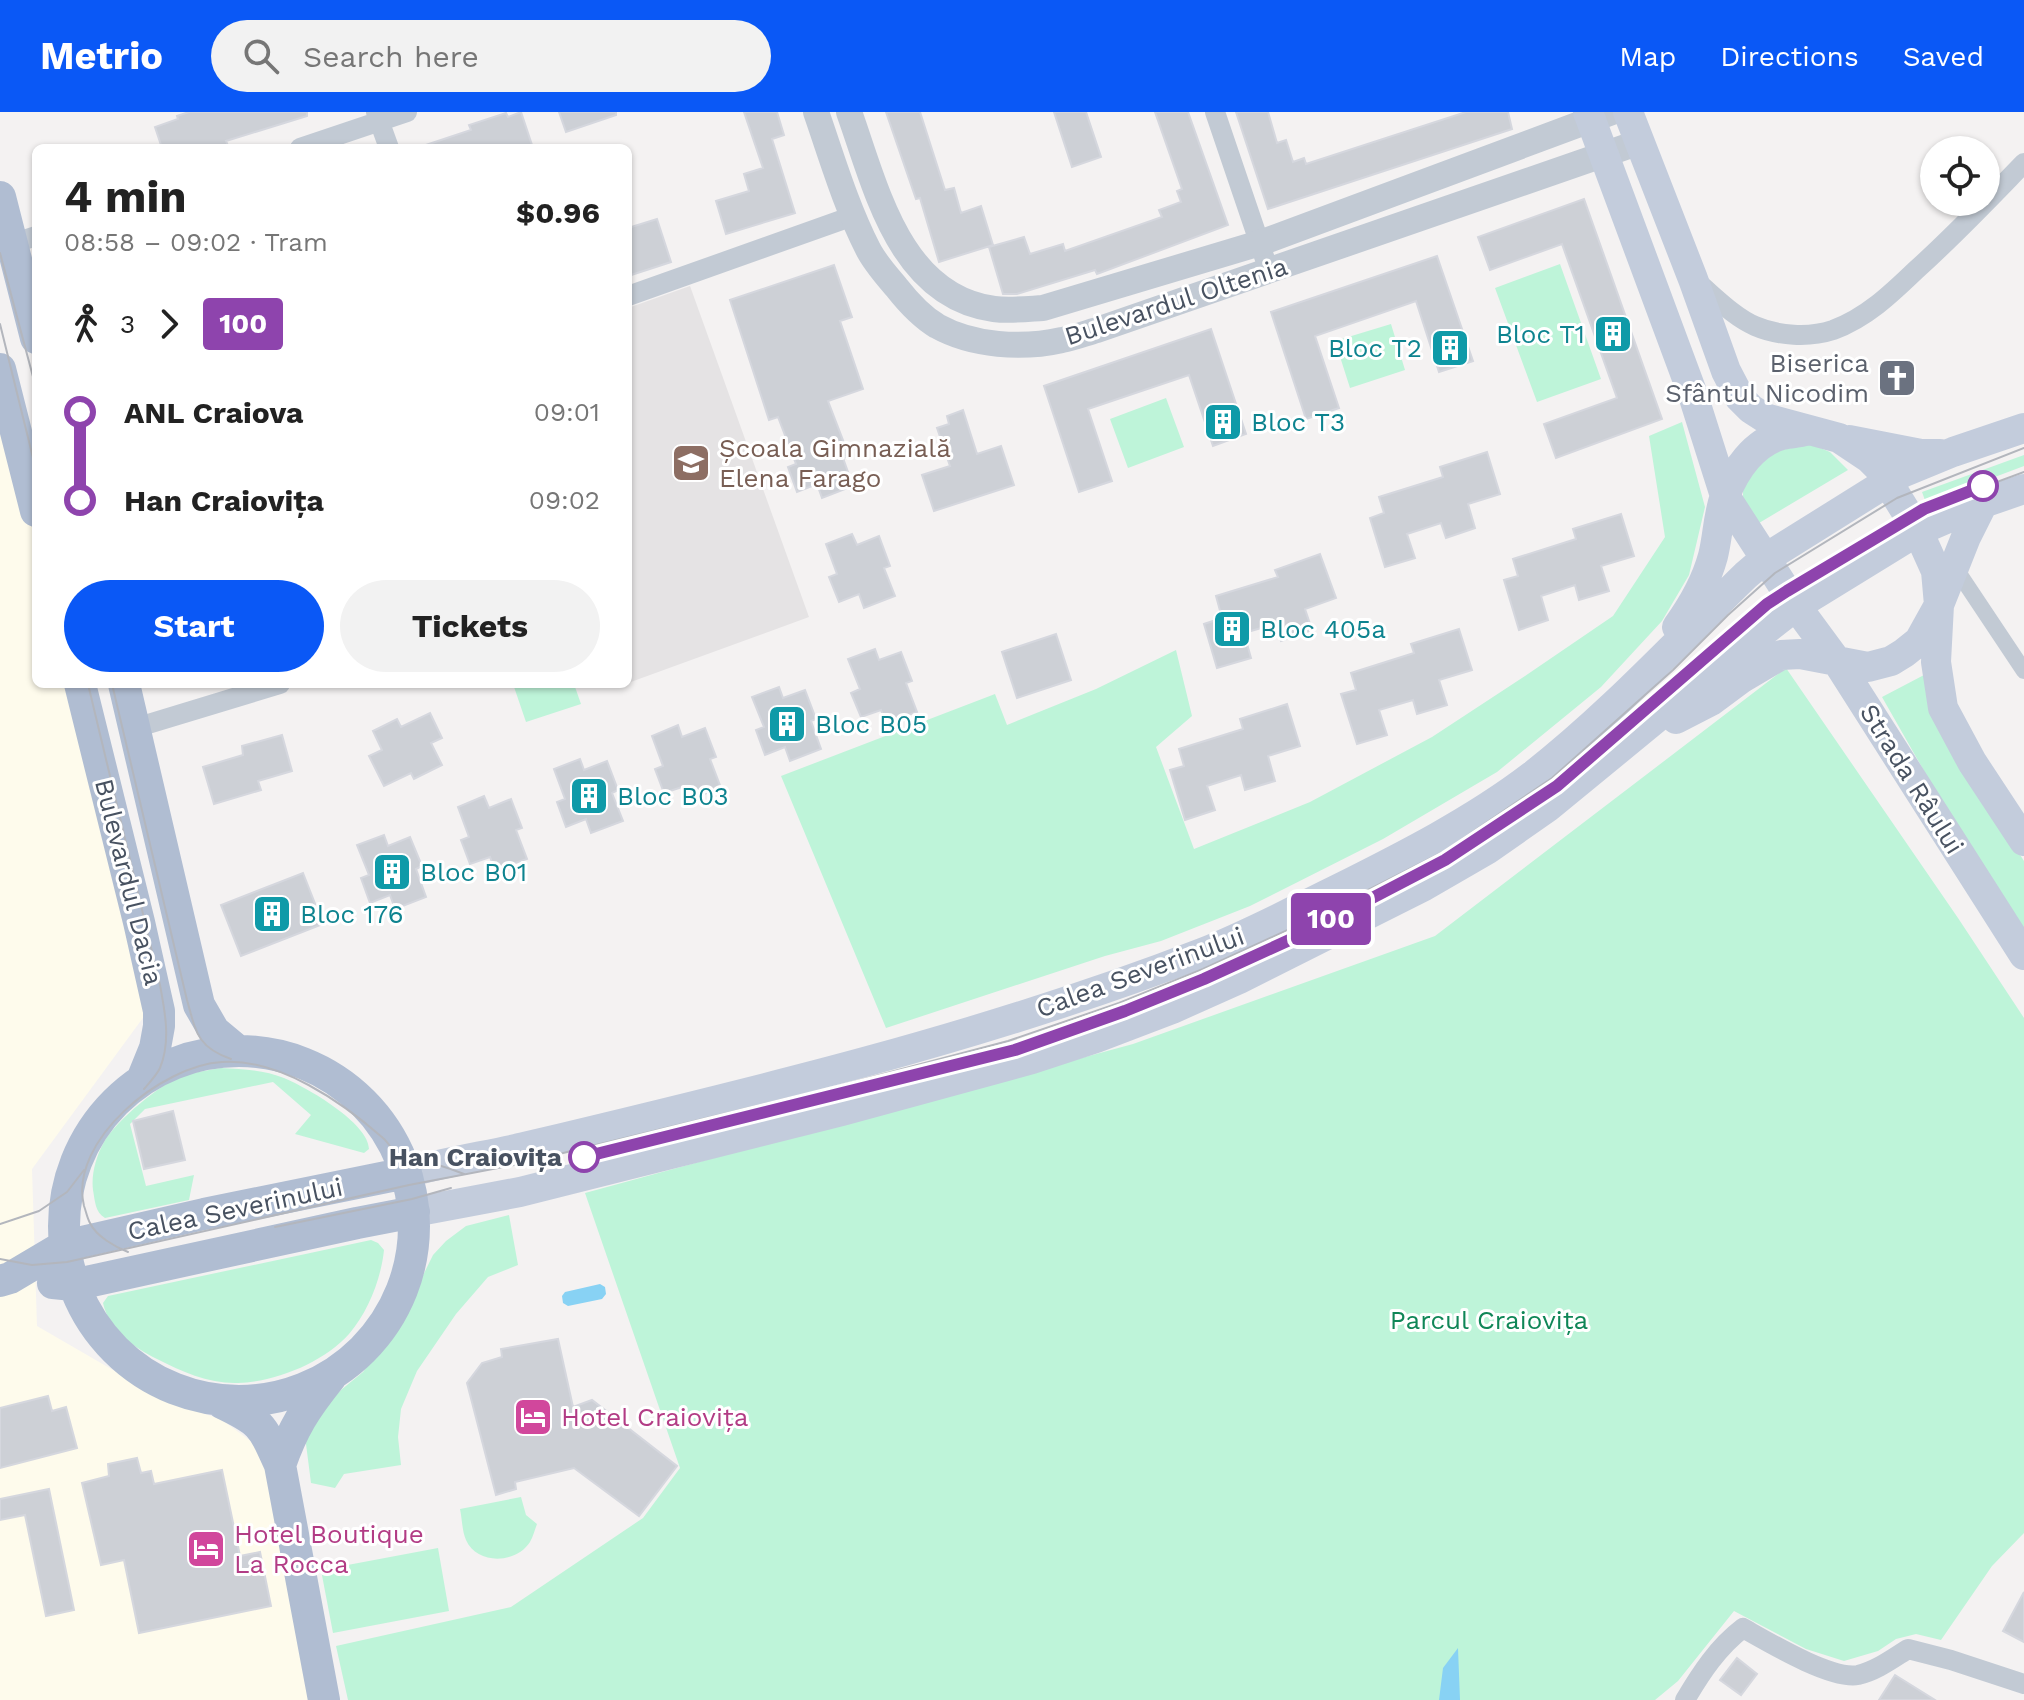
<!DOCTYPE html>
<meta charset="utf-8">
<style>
body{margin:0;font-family:"Work Sans",sans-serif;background:#f2f2f2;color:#222;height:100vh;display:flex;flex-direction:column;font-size:30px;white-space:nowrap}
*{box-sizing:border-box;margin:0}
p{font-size:26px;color:#767676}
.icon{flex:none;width:44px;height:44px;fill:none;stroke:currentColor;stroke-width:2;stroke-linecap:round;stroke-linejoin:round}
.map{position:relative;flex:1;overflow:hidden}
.panel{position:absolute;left:32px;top:32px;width:600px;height:544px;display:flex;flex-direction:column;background:#fff;border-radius:12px;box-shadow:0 2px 6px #0004}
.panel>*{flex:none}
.badge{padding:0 16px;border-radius:6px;font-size:28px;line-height:52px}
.fabs{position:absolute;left:1920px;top:24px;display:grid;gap:16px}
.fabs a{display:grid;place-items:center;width:80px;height:80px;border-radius:50%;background:#fff;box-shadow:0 2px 6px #0004;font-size:40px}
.map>.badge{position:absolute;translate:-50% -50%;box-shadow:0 0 0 4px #fff}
.legs{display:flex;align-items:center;gap:12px;height:88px;padding:0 32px;font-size:26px}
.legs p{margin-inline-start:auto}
.headline{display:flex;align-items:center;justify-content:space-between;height:136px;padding:0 32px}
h1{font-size:44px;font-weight:700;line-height:60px}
.action{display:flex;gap:16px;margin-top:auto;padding:16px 32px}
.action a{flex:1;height:92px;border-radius:48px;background:#0a58f6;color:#fff;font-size:32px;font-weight:700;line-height:92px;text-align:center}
.action a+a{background:#f2f2f2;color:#222}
ul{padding:0 32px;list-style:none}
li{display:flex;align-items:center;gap:28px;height:88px;font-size:30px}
li i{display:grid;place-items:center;width:12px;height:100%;margin:0 10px;background:currentColor}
li i::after{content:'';width:20px;height:20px;margin:-10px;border:6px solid;border-radius:50%;background:#fff}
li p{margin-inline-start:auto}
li:first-child i{background:linear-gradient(#0000 50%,currentColor 0)}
li:last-child i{background:linear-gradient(currentColor 50%,#0000 0)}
header{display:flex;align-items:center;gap:48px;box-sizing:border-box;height:112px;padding:0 40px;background:#0a58f6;color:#fff}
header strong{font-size:38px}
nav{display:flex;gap:44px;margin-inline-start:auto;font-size:28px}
.search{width:560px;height:72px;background:#f2f2f2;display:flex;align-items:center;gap:20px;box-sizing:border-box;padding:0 28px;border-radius:44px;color:#767676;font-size:30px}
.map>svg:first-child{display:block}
.commercial{fill:#fefbec}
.education{fill:#e5e3e4}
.green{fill:#bef4d9}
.water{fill:#88d2f4}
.building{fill:#cdd0d6;stroke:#d5d7de;stroke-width:2}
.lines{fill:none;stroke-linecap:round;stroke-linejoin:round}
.pedestrian{stroke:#c2cad4;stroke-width:16}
.minor{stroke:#c2cad4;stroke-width:20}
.tertiary{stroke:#c2cad4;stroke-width:26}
.secondary{stroke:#c3ccdc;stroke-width:30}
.primary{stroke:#b0bdd2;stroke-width:32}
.tram{stroke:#b3b6bd;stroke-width:2}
.line-1-casing{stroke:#fff;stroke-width:18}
.line-1{stroke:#8e44ad;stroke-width:12}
.stop-1-dot{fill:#fff;stroke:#8e44ad;stroke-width:4}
.labels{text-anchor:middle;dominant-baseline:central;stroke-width:6;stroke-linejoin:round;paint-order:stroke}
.street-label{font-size:26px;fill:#485261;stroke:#fff}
.culture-label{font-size:26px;fill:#0d838f;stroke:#fff;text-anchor:start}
.worship-label{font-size:26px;fill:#5b616d;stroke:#fff;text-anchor:end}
.education-label{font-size:26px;fill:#785e54;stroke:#fff;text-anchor:start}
.stop-label{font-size:26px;font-weight:bold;fill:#485261;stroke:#fff;text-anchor:end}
.park-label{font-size:26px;fill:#0f8657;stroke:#fff}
.hotel-label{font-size:26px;fill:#b23c85;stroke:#fff;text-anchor:start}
</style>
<header>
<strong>Metrio</strong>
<div class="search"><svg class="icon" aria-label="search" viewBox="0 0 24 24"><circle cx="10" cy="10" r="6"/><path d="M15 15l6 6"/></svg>Search here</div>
<nav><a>Map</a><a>Directions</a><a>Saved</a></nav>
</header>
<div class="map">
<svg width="2024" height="1588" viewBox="0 0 2024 1588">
<rect width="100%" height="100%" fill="#f4f2f2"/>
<path class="commercial" d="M0,278L36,429V572H70L148,899L32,1057L37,1214L163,1287L222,1308L263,1338L321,1588H0Z"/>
<path class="education" d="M690,174L809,505L628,571V196Z"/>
<path class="green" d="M1560,152L1601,267L1537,290L1495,176Z
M1391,212L1405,258L1350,276L1335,229Z
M1166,286L1184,335L1128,356L1110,307Z
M1682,310L1705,395L1689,463L1662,509L1601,575L1497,660L1383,727L1250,794L1161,829L1105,844L886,916L781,664L995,582L1007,613L1096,577L1176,538L1192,604L1156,635L1194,737L1310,690L1432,625L1525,564L1613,504L1665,425L1649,324Z
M1811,332L1830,340L1848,358L1754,414L1743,388V376L1763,341Z
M2024,343V354L1926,391L1922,380Z
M1786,556L1958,806L2024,906V1421L1992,1454L1941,1528L1916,1522L1896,1527L1878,1539L1844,1549L1806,1537L1734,1499L1678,1569L1655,1588H348L336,1534L511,1495L643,1406L680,1356L585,1081L1133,932L1435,824Z
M1924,563L1965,657L2024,749V820L1936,680L1882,585Z
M513,572H574L581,592L526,610Z
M221,956C242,957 264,958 284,966C306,975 369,1011 369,1037L364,1041L295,1022L311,1003L273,970L145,997L130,1012L146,1074L194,1063L189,1088L105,1106C95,1100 95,1089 93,1078C91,1063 96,1044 104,1030C116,1009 161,971 184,963C196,960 209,958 221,956Z
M509,1103L518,1153L488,1165L456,1202L417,1259L401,1297L398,1325L401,1353L344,1362L335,1376L311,1371L306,1332L308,1313L341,1278L363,1260L386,1230L406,1198L433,1143L446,1129L466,1114Z
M371,1128L378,1131L384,1138C381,1167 368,1200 349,1222C324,1250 276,1270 238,1271C210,1272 182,1260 157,1247C133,1235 109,1218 103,1191L108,1184Z
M521,1385L526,1403L537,1412C535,1417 533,1425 530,1430C516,1452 477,1453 466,1428C462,1419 462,1406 460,1397Z
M438,1436L449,1499L333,1521L321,1458Z"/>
<path class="water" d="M600,1172L605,1175L606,1182L602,1187L568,1194L563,1191L562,1184L565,1180Z
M1458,1536L1460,1588H1439L1443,1556Z"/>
<path class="building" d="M189,0H307V4L226,29L229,36H162L155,15L178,7L177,4Z
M521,0L533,36H427L426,33L471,18L469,13L506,1L508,5Z
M559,0H616V3L566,20Z
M744,0H777L784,23L772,27L795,101L726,122L716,89L749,79L744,62L763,56Z
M886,0H920L945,78L954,76L961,101L981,94L993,133L939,150L920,86L916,87Z
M1054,0H1086L1101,45L1072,55Z
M1155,0H1188L1228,113L1097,162L1095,158L1017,182H1003L989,135L1024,125L1030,142L1063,132L1065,139L1162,105L1159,98L1181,90L1177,79L1182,77Z
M1236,0H1268L1277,31L1286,28L1293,50L1304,46L1306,52L1466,0H1508L1512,17L1268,97Z
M1584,87L1662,307L1556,346L1544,312L1617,286L1562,132L1490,158L1478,125Z
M657,107L671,150L628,164V116Z
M1437,144L1473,249L1439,260L1416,189L1315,224L1339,296L1306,307L1271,200Z
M834,153L852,205L840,209L863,277L828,289L849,344L843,346L853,374L822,386L817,372L797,380L788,355L796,352L778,305L769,308L730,188Z
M1211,217L1246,322L1213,334L1189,263L1088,297L1112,369L1079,380L1044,274Z
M963,298L977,342L1001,334L1014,373L934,399L922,363L950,354L937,316L949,312L947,304Z
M1487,340L1500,382L1468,392L1475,416L1446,426L1441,411L1407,422L1415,446L1385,455L1370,406L1384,401L1379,385L1443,365L1440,355Z
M1621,402L1634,444L1601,454L1609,479L1579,488L1575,473L1541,484L1548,508L1519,518L1504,468L1518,464L1513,447L1576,427L1573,417Z
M852,422L857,433L879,424L890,454L884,456L895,484L864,496L859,482L839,490L829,465L837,462L826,432Z
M1320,442L1336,486L1305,497L1312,518L1281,529L1275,512L1244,521L1251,546L1217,556L1204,512L1222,506L1216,484L1278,465L1275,458Z
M1459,517L1472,558L1439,568L1447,593L1417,602L1413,588L1379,598L1387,623L1357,632L1341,582L1356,578L1351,561L1414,541L1411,532Z
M1056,522L1071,568L1017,586L1002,540Z
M875,537L879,548L901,540L912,569L906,571L917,600L886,611L881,598L861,605L851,581L860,577L848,547Z
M779,575L783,586L805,578L816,607L811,609L821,637L790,649L785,635L765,643L756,618L764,615L752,585Z
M1287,592L1300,634L1268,644L1275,669L1245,678L1241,663L1207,674L1215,698L1185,708L1170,658L1184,654L1179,637L1243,617L1240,607Z
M430,601L442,626L431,631L442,653L414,667L411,661L384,674L369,644L382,638L373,619L397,607L401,615Z
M678,613L682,625L705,616L716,645L710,647L721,676L690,687L685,674L664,681L655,657L663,654L652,624Z
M282,623L292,659L258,669L261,678L214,692L203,655L243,643L242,634Z
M580,647L584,658L607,649L618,678L612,681L623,709L591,721L586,707L566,715L557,690L565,687L554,657Z
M484,684L489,696L511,687L522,716L516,718L527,747L495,758L490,745L470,752L461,728L469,725L458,695Z
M384,723L388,734L410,725L422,754L416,757L426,785L395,797L390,783L370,791L361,766L369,763L357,733Z
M303,761L323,812L241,844L221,793Z
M173,999L185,1048L144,1057L133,1009Z
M558,1227L573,1295L592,1288L677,1354L639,1404L574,1356L515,1370L516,1377L496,1383L467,1271L482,1251L502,1245L501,1237Z
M48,1284L52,1299L66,1295L77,1336L0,1356V1296Z
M137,1346L141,1361L151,1359L154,1372L222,1358L240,1444L260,1440L271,1494L139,1521L124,1448L101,1453L82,1371L109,1364L108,1352Z
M49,1377L74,1498L46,1504L25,1403L0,1408V1387Z
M2024,1480V1530L2003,1519Z
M1737,1546L1757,1562L1741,1583L1720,1568Z
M1895,1563L1935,1588H1879Z"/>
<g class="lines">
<path class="pedestrian" d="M1954,454L2024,559"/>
<path class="minor" d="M376,0L389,36
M1215,0L1269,159
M300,36L407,0
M12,132L36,124
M1697,170C1715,185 1734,205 1755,214C1778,224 1809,226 1833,218C1866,206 1891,182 1916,158C1954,124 1989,87 2024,51
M628,184L853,104
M135,616L280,572
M1685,1588C1701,1561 1718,1535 1743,1516C1768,1530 1831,1568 1858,1563C1876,1559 1892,1547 1908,1537L1951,1548L2024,1572"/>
<path class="tertiary" d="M816,0C832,46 846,94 868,137C875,151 887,164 897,176C908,190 922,205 937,214C973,234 1022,237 1062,228C1074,226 1086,221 1097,218L1640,30
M849,0C876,75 899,184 994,197C1010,199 1027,197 1043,196L1260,131L1612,0"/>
<path class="secondary" d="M1588,0L1692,280L1725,384L1796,494L1838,551L2024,843
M1628,0L1693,167L1726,259L1740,286L1751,297L1765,306L1839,326L1869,346L1879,356L1918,419L1936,459L1939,493L1936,550L1943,596L1972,650L2024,729
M1849,328L1921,342H1940
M1677,515C1693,493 1706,470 1713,444C1718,424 1718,403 1725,384C1735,358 1754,330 1782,323C1790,321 1798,321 1806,319
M1676,607L1711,589L1742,566L1781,543L1800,542L1868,555L1891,549L1904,541L1919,529L1939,493L1966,425L1983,391
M406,1061C442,1051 479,1045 516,1037C747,982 980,927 1202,841C1248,823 1293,799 1338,777C1404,744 1473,709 1532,664C1609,604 1676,531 1746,463L1766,446L1902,361L1953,340L2024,316
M414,1100L520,1080L842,999L1032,947L1096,926L1172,897L1239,867L1424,774L1488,737L1548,695L1733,543L1796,494L1918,419L1983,391L2024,377"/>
<path class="primary" d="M0,85L36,226
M0,257L36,399
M80,572L139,810L159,899V914L155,936L142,968
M124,572L199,893L214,919L238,939
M64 1114a175 175 0 1 1 350 0a175 175 0 1 1-350 0Z
M0,1169L10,1166L64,1134L204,1102L406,1061
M53,1171L73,1173L357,1111L414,1100
M222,1291C262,1310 262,1313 280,1353L324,1588
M280,1353C293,1316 305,1297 330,1266"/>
<path class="tram" d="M0,141L36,276
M0,212L36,358
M88,572L160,873C165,900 171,929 160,956C156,964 149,971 144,977
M112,572L187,888C196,920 197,935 231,947
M1664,581L1767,492L1787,479L1924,397L2024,360
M0,1112L39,1099L67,1080L84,1058
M275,1115L412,1087L451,1076
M128,1140C115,1135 96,1124 90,1111C87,1106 86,1099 84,1094C68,1028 163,953 222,950C279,946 342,990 383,1026C389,1031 393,1040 399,1045C408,1050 425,1050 435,1052C445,1055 454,1058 464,1062
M0,1147L32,1153L67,1150L409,1073L514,1053L830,976L1008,929L1119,891L1203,857L1305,810L1443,740L1552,666L1673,558L1728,503L1775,461L1897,386L2024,336"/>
</g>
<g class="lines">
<defs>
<path id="line-1" d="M584,1045L1015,938L1125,899L1204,867L1307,820L1445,748L1557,674L1767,492L1787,479L1924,397L1983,374"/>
</defs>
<use href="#line-1" class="line-1-casing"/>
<use href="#line-1" class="line-1"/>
</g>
<defs>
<symbol id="building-square" viewBox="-11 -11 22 22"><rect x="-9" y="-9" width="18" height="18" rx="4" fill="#0f9aa8" stroke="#fff"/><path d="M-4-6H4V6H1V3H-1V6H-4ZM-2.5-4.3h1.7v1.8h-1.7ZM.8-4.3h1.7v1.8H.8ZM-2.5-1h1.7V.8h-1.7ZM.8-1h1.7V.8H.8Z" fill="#fff"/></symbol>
<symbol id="church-square" viewBox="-11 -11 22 22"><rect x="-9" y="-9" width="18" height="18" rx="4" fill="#6b7280" stroke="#fff"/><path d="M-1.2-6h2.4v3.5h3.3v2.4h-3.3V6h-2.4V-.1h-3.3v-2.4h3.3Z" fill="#fff"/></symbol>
<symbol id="school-square" viewBox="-11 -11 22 22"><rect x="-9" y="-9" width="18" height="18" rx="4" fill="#8d6e63" stroke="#fff"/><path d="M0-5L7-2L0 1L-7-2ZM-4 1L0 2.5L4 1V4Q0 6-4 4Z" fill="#fff"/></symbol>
<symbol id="hotel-square" viewBox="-11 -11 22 22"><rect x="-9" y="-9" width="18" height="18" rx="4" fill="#d1479c" stroke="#fff"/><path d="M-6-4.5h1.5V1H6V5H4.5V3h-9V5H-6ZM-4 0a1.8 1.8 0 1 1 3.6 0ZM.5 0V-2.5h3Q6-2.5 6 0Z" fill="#fff"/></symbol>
</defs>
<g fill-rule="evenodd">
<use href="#building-square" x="1591" y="200" width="44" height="44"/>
<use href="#building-square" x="1428" y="214" width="44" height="44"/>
<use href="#church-square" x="1875" y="244" width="44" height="44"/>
<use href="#building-square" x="1201" y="288" width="44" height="44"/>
<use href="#school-square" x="669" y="329" width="44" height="44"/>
<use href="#building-square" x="1210" y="495" width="44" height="44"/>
<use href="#building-square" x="765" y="590" width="44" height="44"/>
<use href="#building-square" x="567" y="662" width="44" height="44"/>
<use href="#building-square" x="370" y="738" width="44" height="44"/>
<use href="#building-square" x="250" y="780" width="44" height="44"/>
<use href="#hotel-square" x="511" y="1283" width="44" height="44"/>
<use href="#hotel-square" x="184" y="1415" width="44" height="44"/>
</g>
<g class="stop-1-dot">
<circle cx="1983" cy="374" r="14"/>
<circle cx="584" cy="1045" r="14"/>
</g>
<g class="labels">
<g class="street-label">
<text transform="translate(1176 189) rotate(-18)">Bulevardul Oltenia</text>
<text transform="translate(1912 667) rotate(58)">Strada Râului</text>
<text transform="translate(129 770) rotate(76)">Bulevardul Dacia</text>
<text transform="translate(1140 860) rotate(-20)">Calea Severinului</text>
<text transform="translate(235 1097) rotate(-12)">Calea Severinului</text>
</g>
<g class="culture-label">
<text x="1585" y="222" text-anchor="end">Bloc T1</text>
<text x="1422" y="236" text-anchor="end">Bloc T2</text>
<text x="1251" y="310">Bloc T3</text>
<text x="1260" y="517">Bloc 405a</text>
<text x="815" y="612">Bloc B05</text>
<text x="617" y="684">Bloc B03</text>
<text x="420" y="760">Bloc B01</text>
<text x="300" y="802">Bloc 176</text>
</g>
<g class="worship-label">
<text x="1869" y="251">Biserica<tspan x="1869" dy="30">Sfântul Nicodim</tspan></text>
</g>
<g class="education-label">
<text x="719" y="336">Școala Gimnazială<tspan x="719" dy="30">Elena Farago</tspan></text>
</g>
<g class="stop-label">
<text x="562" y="1045">Han Craiovița</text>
</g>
<g class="park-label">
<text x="1489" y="1208">Parcul Craiovița</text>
</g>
<g class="hotel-label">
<text x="561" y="1305">Hotel Craiovița</text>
<text x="234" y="1422">Hotel Boutique<tspan x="234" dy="30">La Rocca</tspan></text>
</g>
</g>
</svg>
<div class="fabs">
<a><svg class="icon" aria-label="locate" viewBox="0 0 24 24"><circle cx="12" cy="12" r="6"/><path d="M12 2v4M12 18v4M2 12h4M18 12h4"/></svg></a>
</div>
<b class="badge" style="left:1331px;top:807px;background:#8e44ad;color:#fff">100</b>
<section class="panel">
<div class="headline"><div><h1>4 min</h1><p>08:58 – 09:02 · Tram</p></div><b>$0.96</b></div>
<div class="legs"><svg class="icon" aria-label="walk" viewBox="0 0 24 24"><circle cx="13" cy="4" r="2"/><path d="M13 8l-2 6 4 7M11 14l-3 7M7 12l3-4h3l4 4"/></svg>3<svg class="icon" aria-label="forward" viewBox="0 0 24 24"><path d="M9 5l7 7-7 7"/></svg><b class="badge" style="background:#8e44ad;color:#fff">100</b></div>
<ul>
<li><i style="color:#8e44ad"></i><b>ANL Craiova</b><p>09:01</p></li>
<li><i style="color:#8e44ad"></i><b>Han Craiovița</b><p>09:02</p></li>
</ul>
<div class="action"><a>Start</a><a>Tickets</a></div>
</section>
</div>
